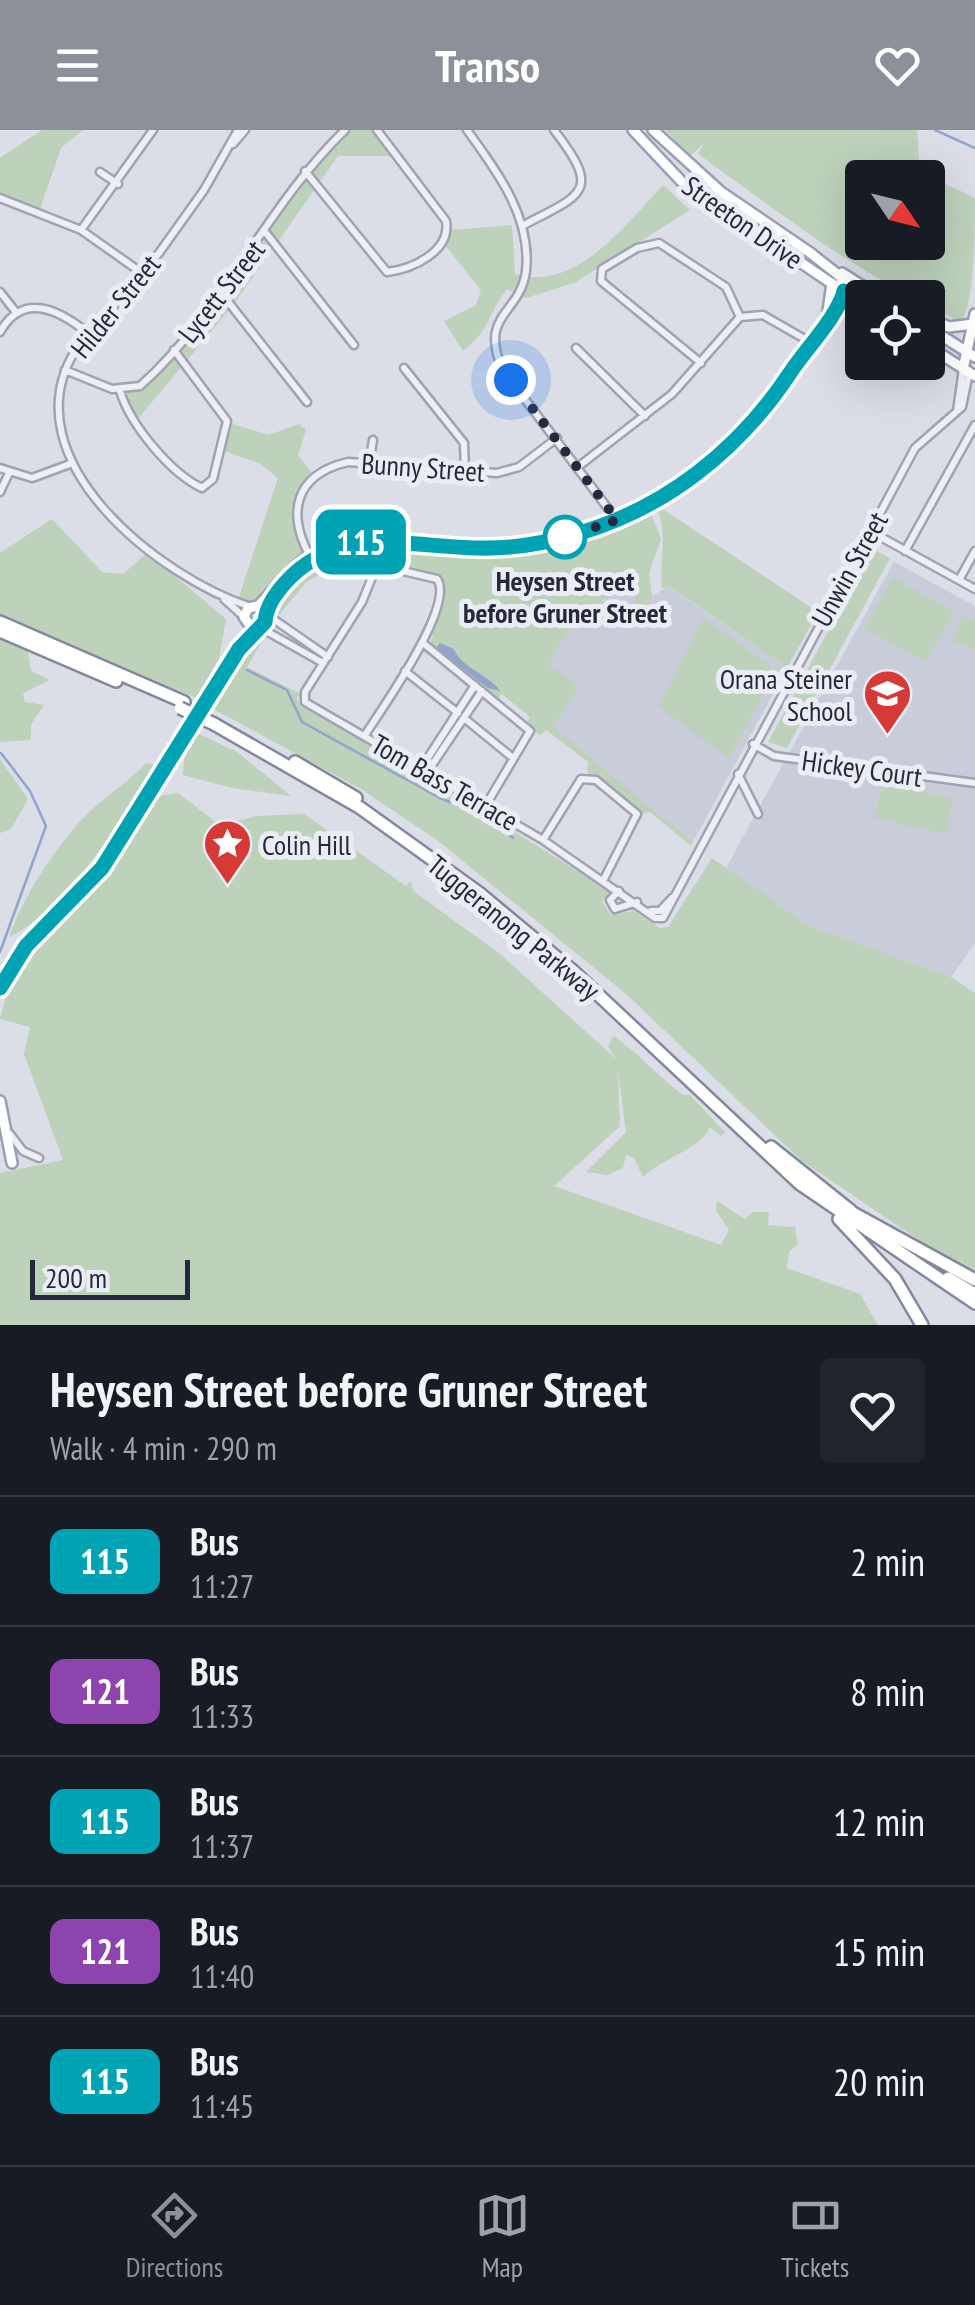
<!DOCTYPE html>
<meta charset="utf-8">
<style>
body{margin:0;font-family:"PT Sans Narrow",sans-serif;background:#20242c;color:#f1f3f6;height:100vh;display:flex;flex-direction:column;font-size:38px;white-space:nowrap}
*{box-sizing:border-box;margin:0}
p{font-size:32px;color:#9ea1a6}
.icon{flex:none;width:55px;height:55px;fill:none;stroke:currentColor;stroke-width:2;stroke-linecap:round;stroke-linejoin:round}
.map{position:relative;height:1195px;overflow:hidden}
.details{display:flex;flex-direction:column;background:#171b24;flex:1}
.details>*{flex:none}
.badge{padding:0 20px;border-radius:15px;font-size:35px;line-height:65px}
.needle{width:65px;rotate:125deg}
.tools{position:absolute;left:845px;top:30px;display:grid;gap:20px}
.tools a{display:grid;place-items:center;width:100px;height:100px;border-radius:10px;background:#171b24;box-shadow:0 10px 40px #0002;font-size:50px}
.scale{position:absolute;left:30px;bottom:25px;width:160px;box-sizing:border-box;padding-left:10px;border:5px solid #24293d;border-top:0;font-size:28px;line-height:35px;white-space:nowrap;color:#24293d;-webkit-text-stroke:8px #eaedf4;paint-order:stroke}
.you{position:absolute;width:50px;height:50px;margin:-25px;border:8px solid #fff;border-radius:50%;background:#1a73e8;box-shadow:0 0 0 15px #1a73e833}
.map>.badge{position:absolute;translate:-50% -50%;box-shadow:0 0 0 5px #fff}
.round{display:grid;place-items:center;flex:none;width:105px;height:105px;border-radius:10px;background:#20242c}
.summary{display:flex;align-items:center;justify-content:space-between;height:170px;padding:0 50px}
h1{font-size:48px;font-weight:600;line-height:75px}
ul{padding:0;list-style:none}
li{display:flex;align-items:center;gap:30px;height:130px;padding:0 50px;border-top:2px solid #363941}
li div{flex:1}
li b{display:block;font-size:38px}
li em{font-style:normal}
li .badge{min-width:110px;font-weight:700;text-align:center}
header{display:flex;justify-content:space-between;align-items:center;height:130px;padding:0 50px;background:#8c9099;color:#fff;font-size:45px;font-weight:600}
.tabs{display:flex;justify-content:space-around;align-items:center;height:140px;border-top:2px solid #363941;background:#171b24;font-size:28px;color:#9ea1a6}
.tabs a{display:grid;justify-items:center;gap:5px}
.tabs .selected{color:#8c9099}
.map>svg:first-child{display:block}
.built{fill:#c9ccd9}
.green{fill:#bdd1bb;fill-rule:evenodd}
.water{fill:#93a4ca}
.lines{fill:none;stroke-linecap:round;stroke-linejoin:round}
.stream{stroke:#93a4ca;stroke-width:2.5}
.minor-casing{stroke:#a0a3b1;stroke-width:11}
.major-casing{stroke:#9a9fb3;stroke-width:14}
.highway-casing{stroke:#82889e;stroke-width:16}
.minor{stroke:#eeeff5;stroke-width:6}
.major{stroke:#fff;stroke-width:9}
.highway{stroke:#fff;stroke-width:11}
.highway-bridge-casing{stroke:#82889e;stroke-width:16;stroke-linecap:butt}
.highway-bridge{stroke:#fff;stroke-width:11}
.line-casing{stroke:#fff;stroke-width:22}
.line{stroke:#00a3b4;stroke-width:15}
.walk{stroke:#24293d;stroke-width:10;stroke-dasharray:0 18}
.stop-dot{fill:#fff;stroke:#00a3b4;stroke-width:5}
.labels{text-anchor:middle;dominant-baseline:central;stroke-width:10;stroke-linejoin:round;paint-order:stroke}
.street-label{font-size:28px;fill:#24293d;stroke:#eaedf4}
.stop-label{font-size:28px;font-weight:bold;fill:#24293d;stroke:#eaedf4}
.poi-label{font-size:28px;fill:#24293d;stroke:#eaedf4;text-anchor:end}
</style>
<header><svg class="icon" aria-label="menu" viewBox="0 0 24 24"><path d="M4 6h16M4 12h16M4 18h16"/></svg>Transo<svg class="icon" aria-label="heart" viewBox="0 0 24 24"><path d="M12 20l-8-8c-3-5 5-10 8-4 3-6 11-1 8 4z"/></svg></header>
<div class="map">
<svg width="975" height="1195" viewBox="0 0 975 1195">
<rect width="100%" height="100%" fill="#dbdde7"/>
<path class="built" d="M894,432L975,476V813L951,847L810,796L726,738Z
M627,448L636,454L638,476L668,456L787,538L693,712L553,596L564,548L549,536L556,512L570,502L580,482L605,470L607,456Z"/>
<path class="green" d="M42,0H83L61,18L39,82L0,67V28Z
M347,0H373L393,26H338L234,174L136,291L122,262C176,254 274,87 310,39C320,25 335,13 347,0Z
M666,0H917L920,42L975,68C975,94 975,180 960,192L928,175V168C886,167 740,53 698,24L704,13L689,27ZM862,48H928V112H862Z
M663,55L690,80L574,153L526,168L507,159C487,185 491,199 463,221L444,191L476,175L481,160L445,115L450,100L512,95L515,144C576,163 627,93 663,55Z
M229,293L269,305L299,294L306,300L298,325L313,344C291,370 287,393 303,423L259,475L238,470L278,348L259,333L224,321Z
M664,380L818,482L787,538L669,456L662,458C659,430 668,408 658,381Z
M650,381L661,409L649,443L652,467L645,475L634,474L637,456L629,448L607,456L608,466L597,475L591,490L580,483C571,505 557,510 549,536L574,553L576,562L553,596L693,712L691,716L650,682L641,684L587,642L588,632L546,600L540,606L527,592L530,587L502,564L498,568L430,515L444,461L437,447L385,433L361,439L339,434L306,452L280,484L270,483C298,385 460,428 534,418C575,412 610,390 650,381Z
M52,389L102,442L123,444L147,423L226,489L219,528L197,568L0,492V423Z
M873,419L890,428L787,618L768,612Z
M893,447L954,482L925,532L865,498Z
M963,485L975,490V520L952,511Z
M703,488L776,540L729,628L659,577Z
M261,501L268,502L247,537L301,564L297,568L300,576L413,637L408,646L435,662L441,656L610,761L602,772L611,785L634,781L660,798L668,797L712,728L810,796L951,847L975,863V1140L929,1117L802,1031L625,863L437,710L361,659L210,577L254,506Z
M0,508L28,522L31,541L50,550L23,563L25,572L44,575L31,594V610L0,612Z
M197,603L237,622L291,666L232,658L183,645L184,629Z
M0,629L28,669L11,699L0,703Z
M146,633L157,635C122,689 67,780 9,807C25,764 51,724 82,689C101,669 127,654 146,633Z
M883,653L953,669L946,704L875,688Z
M178,663L221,696L256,686L304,684L406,756L411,751L413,761L499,823L616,929L608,916L614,906C639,924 658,946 683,965H690L725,1002L721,1006L710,997C702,1018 661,1029 643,1047L634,1028L626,1025L623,1038L607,1045L586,1042L626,1002L618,941L620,996L554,1056L721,1115L729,1100L716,1081L717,1071L745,1089L753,1082H769L768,1095L795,1097L798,1114L789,1122L787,1138L860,1164L878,1195H0V1043L63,1030L24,924L30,897L0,889L10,853L28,835L32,818L110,746L159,666Z"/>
<path class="water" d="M440,513L454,519C460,537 490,545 500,561L488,558L436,518Z"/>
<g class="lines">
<path class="stream" d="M935,0L975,18
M247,540L287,560L302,592L440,668L492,689L513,708
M0,822L46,696L30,661L1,623"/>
<defs>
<path id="minor" d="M238,0L204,60L159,123L75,221C9,329 158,447 251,477
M467,0C496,40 532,87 526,141C520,185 479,183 502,239L616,389
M233,14L245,0
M305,41L387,142C413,139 451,121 446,91L377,0
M100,42L118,54
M0,68L81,100L142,143
M522,96C582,64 603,63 554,0
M81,100L153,0
M266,103L354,215
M0,162L15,181
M222,164L307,272
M0,202C23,161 59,180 88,203
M576,218L645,286
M701,233L601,151L602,139L637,118L659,113L726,157L740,187
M404,238L464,313L465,343
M65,240L112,259L140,256C223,182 266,76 345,0
M120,261C130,294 170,343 202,358L213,349L227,291L174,220
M957,281L963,239
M369,333L373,310
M579,336L672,264L740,187L763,185L810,212
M0,338L32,348L70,334
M0,362L9,343
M870,401L975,459
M905,421L975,295
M312,430C286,385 293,345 348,332L497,343L519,337L557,308
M959,450L975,421
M224,469L244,487
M266,484L328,527
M259,497L323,533
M423,513L530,601L486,675
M405,541L458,583
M464,588L513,628
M365,605C381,580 456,475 437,449L377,435L362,472L305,562V572L543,710L655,788H663L915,318L962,277L969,243
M753,614L774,626L975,653
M422,637L475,555
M428,641L482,561
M738,644L758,684
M543,710L581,649L596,650L637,684L604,749
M619,761L610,770L615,779L637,772
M651,781H660L672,768
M10,1004L23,1021L39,1028"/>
<path id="major" d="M633,0L682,52L862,174
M653,0L721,62L812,124
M842,143L881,168
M836,178L862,180
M828,181L832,153
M928,188L949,197L973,194
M928,197L975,227
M928,216L975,246
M963,239L975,184
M258,476L265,482V491L251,497L244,487L248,478L258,476C274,461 288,441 306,428C348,396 436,421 486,418C672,405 746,311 843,167L841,147L809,122
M0,858L26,816L102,738L256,498
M0,971L12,1033"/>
<path id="highway" d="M0,492L184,572
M0,501L116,551
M214,594L359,677L479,763L574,842L800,1054L975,1173
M295,632L356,668
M771,1017L851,1081
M853,1083L975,1150
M839,1089L895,1149L922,1195
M948,1148L975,1164"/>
</defs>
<use href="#minor" class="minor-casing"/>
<use href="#major" class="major-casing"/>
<use href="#highway" class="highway-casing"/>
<use href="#minor" class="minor"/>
<use href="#major" class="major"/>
<use href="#highway" class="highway"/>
<defs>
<path id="highway-bridge" d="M180,578L214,594"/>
</defs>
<use href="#highway-bridge" class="highway-bridge-casing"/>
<use href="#highway-bridge" class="highway-bridge"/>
</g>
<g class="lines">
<defs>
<path id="line" d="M0,858L26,816L102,738L239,519L265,492C266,477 275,464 285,453C337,394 410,417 478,418C510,419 546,413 576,404C665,379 739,320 790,243C805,220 838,186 844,161"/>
</defs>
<use href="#line" class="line-casing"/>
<use href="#line" class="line"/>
<path class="walk" d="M511,250L617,390L565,407"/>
</g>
<defs>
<symbol id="school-pin" viewBox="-11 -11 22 30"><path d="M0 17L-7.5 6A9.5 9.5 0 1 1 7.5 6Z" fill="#d63a36" stroke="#eaedf4"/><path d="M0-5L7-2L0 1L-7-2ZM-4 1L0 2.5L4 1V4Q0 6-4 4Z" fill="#fff"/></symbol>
<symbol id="sight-pin" viewBox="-11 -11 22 30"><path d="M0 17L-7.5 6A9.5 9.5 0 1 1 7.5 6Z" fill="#d63a36" stroke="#eaedf4"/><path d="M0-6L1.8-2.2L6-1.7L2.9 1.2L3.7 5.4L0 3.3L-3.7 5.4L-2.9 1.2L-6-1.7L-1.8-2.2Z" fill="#fff"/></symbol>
</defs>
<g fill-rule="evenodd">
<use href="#school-pin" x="860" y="536" width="55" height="75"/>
<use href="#sight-pin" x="200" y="686" width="55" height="75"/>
</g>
<circle class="stop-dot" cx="565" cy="407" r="20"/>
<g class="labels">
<g class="street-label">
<text transform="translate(743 92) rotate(35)">Streeton Drive</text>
<text transform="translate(221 161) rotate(-52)">Lycett Street</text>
<text transform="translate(115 176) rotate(-51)">Hilder Street</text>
<text transform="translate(423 337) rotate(4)">Bunny Street</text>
<text transform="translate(849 439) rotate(-61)">Unwin Street</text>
<text transform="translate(862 638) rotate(8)">Hickey Court</text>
<text transform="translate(445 652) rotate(30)">Tom Bass Terrace</text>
<text transform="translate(514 797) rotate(39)">Tuggeranong Parkway</text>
</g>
<g class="stop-label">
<text x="565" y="450">Heysen Street<tspan x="565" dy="32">before Gruner Street</tspan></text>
</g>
<g class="poi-label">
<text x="852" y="548">Orana Steiner<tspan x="852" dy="32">School</tspan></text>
<text x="262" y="714" text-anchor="start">Colin Hill</text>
</g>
</g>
</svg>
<div class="tools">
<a><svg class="needle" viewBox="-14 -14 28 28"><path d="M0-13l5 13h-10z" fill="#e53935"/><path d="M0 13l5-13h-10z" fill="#9ea1a6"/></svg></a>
<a><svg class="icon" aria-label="locate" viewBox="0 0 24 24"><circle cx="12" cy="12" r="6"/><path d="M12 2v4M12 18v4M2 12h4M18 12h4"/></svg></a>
</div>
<div class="scale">200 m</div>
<div class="you" style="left:511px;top:250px"></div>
<b class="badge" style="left:361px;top:412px;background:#00a3b4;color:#fff">115</b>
</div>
<section class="details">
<div class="summary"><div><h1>Heysen Street before Gruner Street</h1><p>Walk · 4 min · 290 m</p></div><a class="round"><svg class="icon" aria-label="heart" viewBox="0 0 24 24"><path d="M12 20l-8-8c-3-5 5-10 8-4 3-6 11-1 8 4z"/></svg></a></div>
<ul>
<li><span class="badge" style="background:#00a3b4;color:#fff">115</span><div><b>Bus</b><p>11:27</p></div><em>2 min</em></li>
<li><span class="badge" style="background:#8e44ad;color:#fff">121</span><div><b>Bus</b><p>11:33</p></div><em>8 min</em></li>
<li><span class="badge" style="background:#00a3b4;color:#fff">115</span><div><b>Bus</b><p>11:37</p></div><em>12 min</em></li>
<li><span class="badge" style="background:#8e44ad;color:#fff">121</span><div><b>Bus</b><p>11:40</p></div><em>15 min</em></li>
<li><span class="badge" style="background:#00a3b4;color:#fff">115</span><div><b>Bus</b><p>11:45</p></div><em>20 min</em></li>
</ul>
</section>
<nav class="tabs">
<a class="selected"><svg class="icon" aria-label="directions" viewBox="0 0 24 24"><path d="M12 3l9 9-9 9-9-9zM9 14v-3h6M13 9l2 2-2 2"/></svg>Directions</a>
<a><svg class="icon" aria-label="map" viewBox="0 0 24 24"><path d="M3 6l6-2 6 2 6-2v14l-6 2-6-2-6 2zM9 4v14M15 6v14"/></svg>Map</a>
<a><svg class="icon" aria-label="tickets" viewBox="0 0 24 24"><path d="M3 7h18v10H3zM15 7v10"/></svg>Tickets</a>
</nav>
